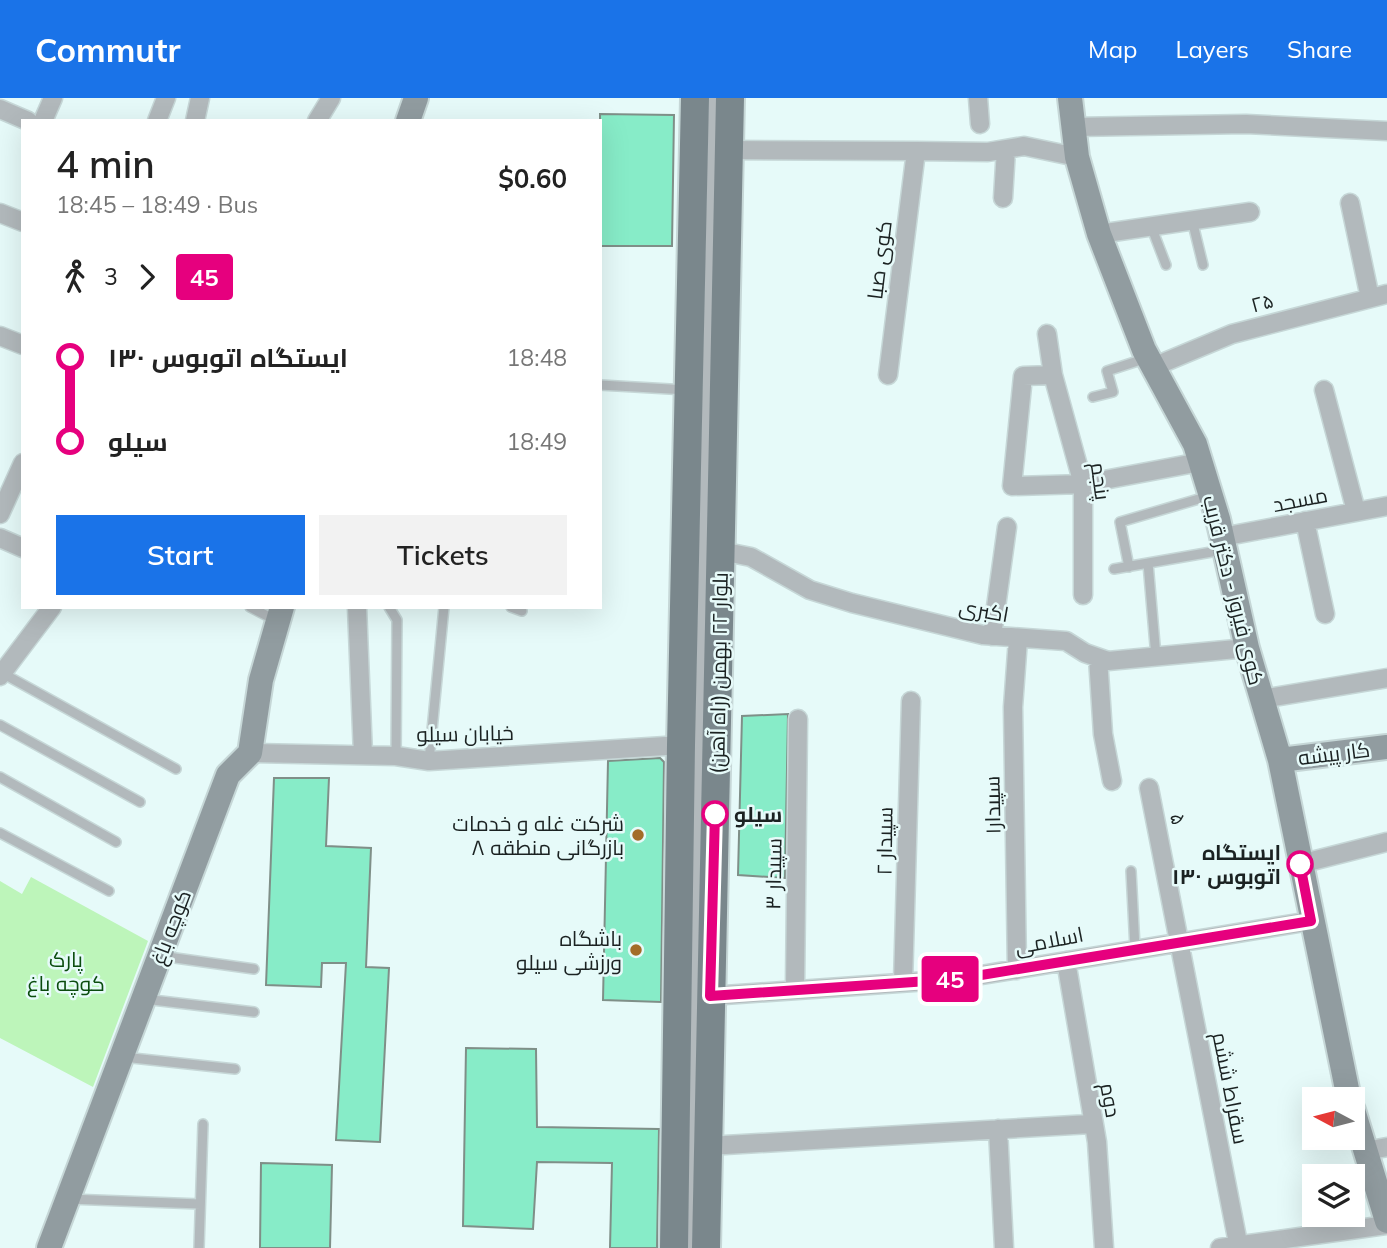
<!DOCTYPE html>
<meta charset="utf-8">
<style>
body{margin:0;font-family:Mulish,Cairo,sans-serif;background:#f2f2f2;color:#222;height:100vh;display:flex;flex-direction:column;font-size:26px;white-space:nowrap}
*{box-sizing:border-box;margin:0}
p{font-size:23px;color:#767676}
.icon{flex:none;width:38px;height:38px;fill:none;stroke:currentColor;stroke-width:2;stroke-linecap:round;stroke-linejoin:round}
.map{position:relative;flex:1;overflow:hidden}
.side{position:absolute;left:21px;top:21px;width:581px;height:490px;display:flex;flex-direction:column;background:#fff;border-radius:0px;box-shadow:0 7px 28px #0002}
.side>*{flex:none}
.badge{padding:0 14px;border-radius:5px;font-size:24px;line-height:46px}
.needle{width:46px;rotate:277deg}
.buttons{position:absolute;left:1302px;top:989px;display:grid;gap:14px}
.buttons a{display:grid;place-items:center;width:63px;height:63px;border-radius:0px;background:#fff;box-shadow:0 7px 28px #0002;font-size:35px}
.map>.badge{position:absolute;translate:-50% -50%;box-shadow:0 0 0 4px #fff}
.legs{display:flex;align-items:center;gap:10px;height:77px;padding:0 35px;font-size:23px}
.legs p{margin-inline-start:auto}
.overview{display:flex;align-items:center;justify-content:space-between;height:119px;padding:0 35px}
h1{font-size:38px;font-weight:600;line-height:52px}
.primary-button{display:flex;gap:14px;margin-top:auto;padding:14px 35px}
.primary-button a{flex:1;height:80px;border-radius:0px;background:#1a73e8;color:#fff;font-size:28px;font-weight:600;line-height:80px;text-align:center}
.primary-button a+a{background:#f2f2f2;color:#222}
ul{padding:0 35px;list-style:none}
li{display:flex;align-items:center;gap:24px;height:84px;font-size:26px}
li i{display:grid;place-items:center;width:10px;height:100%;margin:0 9px;background:currentColor}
li i::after{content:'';width:18px;height:18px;margin:-9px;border:5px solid;border-radius:50%;background:#fff}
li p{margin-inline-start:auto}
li:first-child i{background:linear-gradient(#0000 50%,currentColor 0)}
li:last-child i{background:linear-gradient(currentColor 50%,#0000 0)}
header{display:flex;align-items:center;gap:42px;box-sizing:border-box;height:98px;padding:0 35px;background:#1a73e8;color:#fff}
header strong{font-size:33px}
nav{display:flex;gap:38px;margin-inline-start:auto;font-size:24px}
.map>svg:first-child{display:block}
.green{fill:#bdf5ba}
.building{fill:#87ecc8;stroke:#7f8f88;stroke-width:2}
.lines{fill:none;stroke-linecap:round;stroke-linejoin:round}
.service-casing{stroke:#c6d7d7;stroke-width:12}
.minor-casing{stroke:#c6d7d7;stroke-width:21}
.secondary-casing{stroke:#c6d7d7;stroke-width:28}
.primary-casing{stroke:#c6d7d7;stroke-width:32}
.service{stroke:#b2b9bc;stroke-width:9}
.minor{stroke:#b2b9bc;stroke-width:18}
.secondary{stroke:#919ca0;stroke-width:24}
.primary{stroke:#7a878c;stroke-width:28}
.line-1-casing{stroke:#fff;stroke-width:16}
.line-1{stroke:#e6007e;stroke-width:10}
.stop-1-dot{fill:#fff;stroke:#e6007e;stroke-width:3.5}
.poi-dot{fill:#a36c28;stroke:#e6faf9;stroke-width:2.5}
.labels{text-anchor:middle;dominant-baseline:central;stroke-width:5;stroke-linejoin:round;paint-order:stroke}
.street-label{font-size:21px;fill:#1b2222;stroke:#e6faf9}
.stop-label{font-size:21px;font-weight:bold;fill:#1b2222;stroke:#e6faf9;text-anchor:start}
.poi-label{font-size:21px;fill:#1b2222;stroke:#e6faf9;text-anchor:end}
.park-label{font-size:21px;fill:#0a4c0e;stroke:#e6faf9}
</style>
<header>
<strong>Commutr</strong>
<nav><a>Map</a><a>Layers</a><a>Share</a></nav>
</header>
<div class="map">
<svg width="1387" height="1150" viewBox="0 0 1387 1150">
<rect width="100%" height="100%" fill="#e6faf9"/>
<path class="green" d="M31,779L148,843L93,989L0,940V783L22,796Z"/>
<path class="building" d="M600,16L674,17L672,148H600Z
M788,616L785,780L738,777L742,618Z
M660,660L664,664L661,904L603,902L608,663Z
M274,680H329L326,748L371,750L366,869L389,870L380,1044L336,1042L346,865H322L321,889L266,887Z
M466,950L536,951L537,1029L659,1031L657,1150H610L612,1065L537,1064L533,1131L463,1128Z
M261,1065L332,1067L330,1150H260Z"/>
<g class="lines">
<defs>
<path id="service" d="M1192,122L1203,167
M1151,128L1166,167
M600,287L687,292
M1093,299L1113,294L1107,273L1147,260
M1148,465L1156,559
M1129,469L1120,424L1209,398
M1114,471L1223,452
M250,509L277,523
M389,509L397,522L396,658
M511,509L522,513
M2,575L176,671
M0,627L140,704
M429,663L444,509
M0,679L116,744
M0,735L109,793
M1131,773L1135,850
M161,858L254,871
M144,901L254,914
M123,959L235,971
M69,1101L200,1106
M199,1150L203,1026
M688,1150L713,0"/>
<path id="minor" d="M978,0L980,26
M0,11L28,23
M43,23L53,0
M157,23L166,0
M195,23L200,0
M317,23L331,0
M1073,29L1246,26L1387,33
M729,52L916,53
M1003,100L1006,51
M1350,105L1370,200
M0,115L23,124
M1099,136L1250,114
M1047,236L1053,277L1083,386V497
M0,238L23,247
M1153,269L1232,236L1387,196
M888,277L916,53L988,54L1024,48L1077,59
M1053,277L1023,278L1012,388L1083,386L1200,364
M1324,292L1356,413
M0,416L23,365
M1305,423L1325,516
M1222,439L1387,408
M0,440L23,450
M721,453L751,459L810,492L852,505L983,537L1066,543L1085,555L1108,563L1247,550
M357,509L363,657
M992,538L1007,429
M1098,560L1103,636L1112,683
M0,578L52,509
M1262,601L1387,580
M250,655L396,658L429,663L681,647L699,639H717
M1149,690L1238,1145
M1300,766L1387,744
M1066,863L1097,1044L1104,1150
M1017,872L1013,609L1018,541
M903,885L911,603
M795,890L798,621
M710,898L957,881L1311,823
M998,1031L1004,1150
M708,1048L1091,1026
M1365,1053L1387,1049
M1220,1150L1387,1127"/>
<path id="secondary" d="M1070,0L1077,59L1099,136L1144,252L1195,346L1218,421L1247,550L1280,662L1349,1001
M408,23L416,0
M1280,662L1387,649
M1353,1012L1387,1123
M49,1150L228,677L250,655L261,582L282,509"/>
<path id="primary" d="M674,1150L681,647L695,0
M706,1150L730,0"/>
</defs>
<use href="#service" class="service-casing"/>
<use href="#minor" class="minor-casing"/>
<use href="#secondary" class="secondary-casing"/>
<use href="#primary" class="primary-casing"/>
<use href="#service" class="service"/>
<use href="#minor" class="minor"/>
<use href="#secondary" class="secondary"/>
<use href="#primary" class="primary"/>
</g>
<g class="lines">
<defs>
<path id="line-1" d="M715,716L710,898L957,881L1311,823L1300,766"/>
</defs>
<use href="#line-1" class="line-1-casing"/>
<use href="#line-1" class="line-1"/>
</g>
<g class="stop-1-dot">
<circle cx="715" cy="716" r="12"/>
<circle cx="1300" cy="766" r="12"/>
</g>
<g class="poi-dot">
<circle cx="638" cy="737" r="7"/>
<circle cx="636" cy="852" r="7"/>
</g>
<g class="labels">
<g class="street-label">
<text transform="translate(879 162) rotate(-83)">کوی صبا</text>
<text transform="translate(1262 204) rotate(-15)">۲۵</text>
<text transform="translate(1101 383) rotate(82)">پنجم</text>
<text transform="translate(1300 401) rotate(-11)">مسجد</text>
<text transform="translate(1234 492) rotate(76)">کوی فیروز - دکتر قریب</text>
<text transform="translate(984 512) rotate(10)">اکبری</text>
<text transform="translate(718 575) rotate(-89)">بلوار ۲۲ بهمن (راه آهن)</text>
<text transform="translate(465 635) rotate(-1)">خیابان سیلو</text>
<text transform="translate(1334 655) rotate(-7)">کار پیشه</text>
<text transform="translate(992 707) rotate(-91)">سپیدار۱</text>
<text transform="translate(1179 721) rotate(79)">۵</text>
<text transform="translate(884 743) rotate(-89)">سپیدار ۲</text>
<text transform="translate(773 776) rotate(-89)">سپیدار ۳</text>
<text transform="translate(170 829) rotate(-69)">کوچه باغ</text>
<text transform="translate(1049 842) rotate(-11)">اسلامی</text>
<text transform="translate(1231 990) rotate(79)">سقراط ششم</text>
<text transform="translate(1111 1002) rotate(80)">دوم</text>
</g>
<g class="stop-label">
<text x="734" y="716">سیلو</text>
<text x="1281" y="754" text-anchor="end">ایستگاه<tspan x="1281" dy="24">اتوبوس ۱۳۰</tspan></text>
</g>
<g class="poi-label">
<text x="624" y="725">شرکت غله و خدمات<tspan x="624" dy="24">بازرگانی منطقه ۸</tspan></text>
<text x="622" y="840">باشگاه<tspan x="622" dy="24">ورزشی سیلو</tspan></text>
</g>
<g class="park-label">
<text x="66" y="861">پارک<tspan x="66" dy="24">کوچه باغ</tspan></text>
</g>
</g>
</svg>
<div class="buttons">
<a><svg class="needle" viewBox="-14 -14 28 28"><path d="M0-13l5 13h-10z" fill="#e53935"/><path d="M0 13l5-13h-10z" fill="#767676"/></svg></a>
<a><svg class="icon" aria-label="layers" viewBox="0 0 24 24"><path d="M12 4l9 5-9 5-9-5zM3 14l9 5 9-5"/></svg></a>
</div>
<b class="badge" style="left:950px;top:881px;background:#e6007e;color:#fff">45</b>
<section class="side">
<div class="overview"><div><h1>4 min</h1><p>18:45 – 18:49 · Bus</p></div><b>$0.60</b></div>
<div class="legs"><svg class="icon" aria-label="walk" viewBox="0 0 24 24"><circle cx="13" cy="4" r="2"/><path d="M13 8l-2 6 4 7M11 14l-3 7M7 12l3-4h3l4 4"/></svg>3<svg class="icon" aria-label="forward" viewBox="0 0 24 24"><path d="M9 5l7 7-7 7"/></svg><b class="badge" style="background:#e6007e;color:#fff">45</b></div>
<ul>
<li><i style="color:#e6007e"></i><b>ایستگاه اتوبوس ۱۳۰</b><p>18:48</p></li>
<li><i style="color:#e6007e"></i><b>سیلو</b><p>18:49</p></li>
</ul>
<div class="primary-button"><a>Start</a><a>Tickets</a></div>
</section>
</div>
